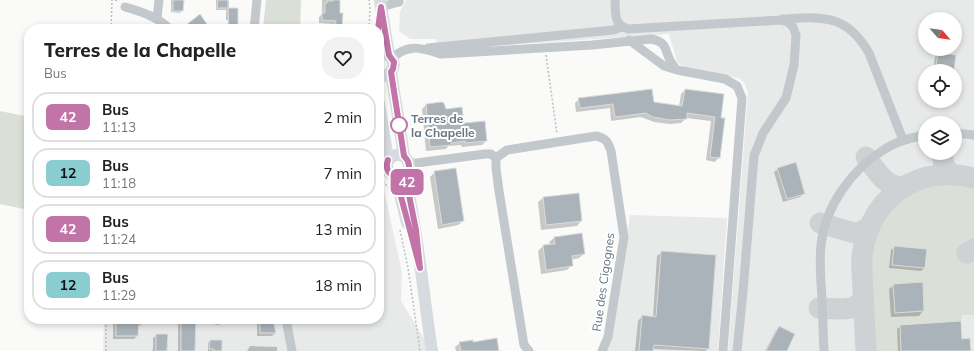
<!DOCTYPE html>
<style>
body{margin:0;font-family:Mulish,sans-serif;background:#f2f2f2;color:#222;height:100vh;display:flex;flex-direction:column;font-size:15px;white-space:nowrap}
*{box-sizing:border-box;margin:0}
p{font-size:13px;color:#767676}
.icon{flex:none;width:22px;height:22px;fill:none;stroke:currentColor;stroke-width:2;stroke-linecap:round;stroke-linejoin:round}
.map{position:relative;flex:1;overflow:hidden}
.sheet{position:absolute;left:24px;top:24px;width:360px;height:300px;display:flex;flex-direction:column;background:#fff;border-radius:16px;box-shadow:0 2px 6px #0003}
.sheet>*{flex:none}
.badge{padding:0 8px;border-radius:6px;font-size:14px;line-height:26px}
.needle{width:26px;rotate:118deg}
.buttons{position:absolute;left:918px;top:12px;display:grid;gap:8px}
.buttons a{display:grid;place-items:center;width:44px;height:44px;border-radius:50%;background:#fff;box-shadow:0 2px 6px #0003;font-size:20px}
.map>.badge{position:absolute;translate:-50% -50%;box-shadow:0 0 0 2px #fff}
.round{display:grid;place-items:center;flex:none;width:42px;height:42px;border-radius:16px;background:#f2f2f2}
.head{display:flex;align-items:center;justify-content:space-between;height:68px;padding:0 20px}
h1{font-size:19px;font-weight:800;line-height:30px}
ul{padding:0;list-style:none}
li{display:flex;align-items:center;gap:12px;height:50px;margin:0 8px 6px;padding:0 12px;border:2px solid #e0e0e0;border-radius:16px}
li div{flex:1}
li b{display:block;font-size:15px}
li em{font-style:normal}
li .badge{min-width:44px;font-weight:700;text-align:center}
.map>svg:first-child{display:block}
.built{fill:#e8e9e9;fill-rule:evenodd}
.green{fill:#dadfd7}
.shadow{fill:#0003}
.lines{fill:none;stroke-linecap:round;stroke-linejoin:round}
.taxiway{stroke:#ced2d4;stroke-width:21}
.building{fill:#aab3b9;stroke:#dcdcda}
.path{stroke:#bbbfc2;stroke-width:1.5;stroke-dasharray:2 2;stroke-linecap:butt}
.minor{stroke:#c3c8cc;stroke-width:9}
.major{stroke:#d6dbdf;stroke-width:12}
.line-casing{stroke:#fff;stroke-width:9}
.line{stroke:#c273a8;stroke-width:6}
.stop-dot{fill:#fff;stroke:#c273a8;stroke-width:2}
.labels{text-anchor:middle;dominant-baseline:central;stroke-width:4;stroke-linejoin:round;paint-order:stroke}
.stop-label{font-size:12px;font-weight:bold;fill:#657683;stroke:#fff;text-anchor:start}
.street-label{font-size:12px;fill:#657683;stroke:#fff}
</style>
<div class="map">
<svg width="974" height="351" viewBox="0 0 974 351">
<rect width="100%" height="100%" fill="#fafaf8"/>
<path class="built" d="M406,0H974V351H728L748,92L744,83L739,78L692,70L682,66L677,61L669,34L437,50L436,39H410L399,31L400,12ZM925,19H955V49H925ZM925,71H955V101H925ZM925,123H955V153H925Z
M379,168L402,272L401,301L432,351H103L104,319H379Z
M630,215L727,218L718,351H598L606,337L622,276Z"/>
<path class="green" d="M266,0H301L300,29H263Z
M0,111L29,117V210L0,204Z
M943,181L956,182L974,185V240L963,247L967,251L970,259L974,257V315H962L961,321L900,325L901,351H874L869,263L871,240L876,227L892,206L907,193L930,184Z"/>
<path class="shadow" d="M171,0H183L182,10L180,13L171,12Z
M216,0H229V9L237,27H239V29H227L228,20H226V10H216Z
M322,0H339V14L341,29H332L333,24L319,23V17L322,14Z
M127,25L134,29H124Z
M938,54L953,71H933L935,57Z
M685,90L720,118L719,157L715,162L706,160L711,121L686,118L681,123L670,124L654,122L641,117L611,121L610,108L576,112L575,103L579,99L653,103L679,106L681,94Z
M441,103L445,110L486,141L482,145L462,147L461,145L448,146L446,149L426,151L422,109L426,105Z
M778,169L804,193L800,197L783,202L774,172Z
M435,172L463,221L458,225L438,229L430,177Z
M543,198L581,221L577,226L541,230L538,202Z
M581,234L584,254L579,258L571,260L572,265L567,270L541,274L538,251L543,246L550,245L549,242L554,238Z
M895,247L924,268L921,271L889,268L891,250Z
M662,252L708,349L705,351L652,349V351H635L638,321L642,316L653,317L657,256Z
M894,285L923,311L919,316L891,317L889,289Z
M142,319V324L138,327L137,336L134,339H113V323L116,320Z
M180,319H195L194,351H178V321Z
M213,319H221V322L219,325L212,324Z
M257,319H272L275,333L272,336H257Z
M901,326L961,340L970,351H898L897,329Z
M779,327L786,351H765L776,330Z
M157,335L166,351H152L153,349V338Z
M210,341L221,351H208V343Z
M460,343H472L498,351H456L455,347Z
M250,346L277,347V351H247Z"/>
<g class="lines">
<path class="taxiway" d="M942,153L944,166L951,174
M866,157C876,169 886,190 904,186
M820,223L854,233H859L868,228
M967,253L974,249
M819,308C834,308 856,314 863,298
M866,351C865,332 864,312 863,293C863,281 861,269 862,257C865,226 881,198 909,184C930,173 951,172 974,178"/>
</g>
<path class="building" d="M173,0H184L183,11H173Z
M218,0H228V8H238V29H229L228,8H217Z
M333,0H340V13H343L342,29H335L336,21L322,20V13H325V3H327V1H333Z
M200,14L207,24L202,29H181Z
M938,53L956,55L954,71H935Z
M652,89L654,102L682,106L685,89L724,94L721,118H725L720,158L710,157L715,117L687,113V119L670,120L653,117L646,113L615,117L613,104L580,108L578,98Z
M441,102L444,103L446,109L462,107L464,123L485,121L487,141L465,143V141L451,143V145L430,147L426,104Z
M796,162L805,194L787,199L777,168Z
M456,168L464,221L442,225L434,171Z
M579,193L582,221L546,225L543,197Z
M582,233L585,254L572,256L573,266L546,270L543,245L555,244L554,237Z
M894,246L927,249L925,268L892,265Z
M661,251L716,255L709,349L654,345L653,351H639L642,315L656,317Z
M923,282L924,311L895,313L893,284Z
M116,319H139L138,336H116Z
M181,319H196L195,351H181Z
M260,319H273L276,333H260Z
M961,321L962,339L970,338L971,351H901L900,325Z
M779,326L795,334L787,351H766Z
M156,334H168L167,351H156Z
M497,338L499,351H461L459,342L473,340V342Z
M210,340H222V351H214V349H209Z"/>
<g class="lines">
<path class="path" d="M115,0L119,1
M111,29L112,0
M369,29L370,8L369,0
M546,55L557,134
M379,180L385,183L388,188
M400,230L408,268L420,351
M106,351V319"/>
<path class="minor" d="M615,0C616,14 613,24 628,29L781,20L788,22L793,27L796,35L794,65L786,98L763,133L754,156L743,292L737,351
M125,7C143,12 157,17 170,29
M381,7L399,2V0
M157,18L159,0
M782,19C822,17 846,13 869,53L903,140
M254,29L257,0
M629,40L664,66L677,70
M428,48L613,30L622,27
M392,58C409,43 421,48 441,54L592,45L651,39C668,42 664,50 671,62C673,65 675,68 677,70L725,79L737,86L742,98L723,351
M955,133L974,135
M409,164L485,154H491L496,158
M286,319L292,351
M529,351L524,345L499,191L496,168V158L507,150L596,136C606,138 608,142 611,151L624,237L608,337L602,351
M824,351C823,334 823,316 822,299C821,281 819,263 821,245C825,206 852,169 885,149C897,141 911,138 925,135"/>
<path class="major" d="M380,0L389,55
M379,53C398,51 399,78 379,76
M391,72L404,156
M379,103L388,160
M387 166a11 11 0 1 1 22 0a11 11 0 1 1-22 0Z
M405,175C418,233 423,292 432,351
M396,178L407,223"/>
</g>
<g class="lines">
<defs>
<path id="line" d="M378,29L381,7L389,55L394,62L393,69L391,72L404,156C410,162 411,169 405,175L416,230L420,268L396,178C388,174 385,168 388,160"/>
</defs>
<use href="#line" class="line-casing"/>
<use href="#line" class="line"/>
</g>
<circle class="stop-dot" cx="399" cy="125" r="8"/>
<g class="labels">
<g class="stop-label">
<text x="411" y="118">Terres de<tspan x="411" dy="14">la Chapelle</tspan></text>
</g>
<g class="street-label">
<text transform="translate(603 282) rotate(-82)">Rue des Cigognes</text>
</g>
</g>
</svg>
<div class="buttons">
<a><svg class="needle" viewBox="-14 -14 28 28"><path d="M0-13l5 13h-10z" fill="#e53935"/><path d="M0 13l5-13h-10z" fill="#767676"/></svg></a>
<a><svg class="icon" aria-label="locate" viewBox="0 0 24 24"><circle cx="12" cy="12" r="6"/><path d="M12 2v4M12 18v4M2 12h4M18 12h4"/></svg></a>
<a><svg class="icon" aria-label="layers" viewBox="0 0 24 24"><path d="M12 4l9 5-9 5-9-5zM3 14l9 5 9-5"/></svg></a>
</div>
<b class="badge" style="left:407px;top:182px;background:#c273a8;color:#fff">42</b>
<section class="sheet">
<div class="head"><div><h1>Terres de la Chapelle</h1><p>Bus</p></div><a class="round"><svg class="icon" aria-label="heart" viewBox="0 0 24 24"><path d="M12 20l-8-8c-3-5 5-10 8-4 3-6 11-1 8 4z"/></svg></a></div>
<ul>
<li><span class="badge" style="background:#c273a8;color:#fff">42</span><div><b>Bus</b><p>11:13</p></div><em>2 min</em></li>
<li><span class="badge" style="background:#89cdd1;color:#111">12</span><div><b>Bus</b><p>11:18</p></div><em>7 min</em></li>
<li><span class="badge" style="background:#c273a8;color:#fff">42</span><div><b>Bus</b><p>11:24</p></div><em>13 min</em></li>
<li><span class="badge" style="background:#89cdd1;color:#111">12</span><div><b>Bus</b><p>11:29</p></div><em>18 min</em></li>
</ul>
</section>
</div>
